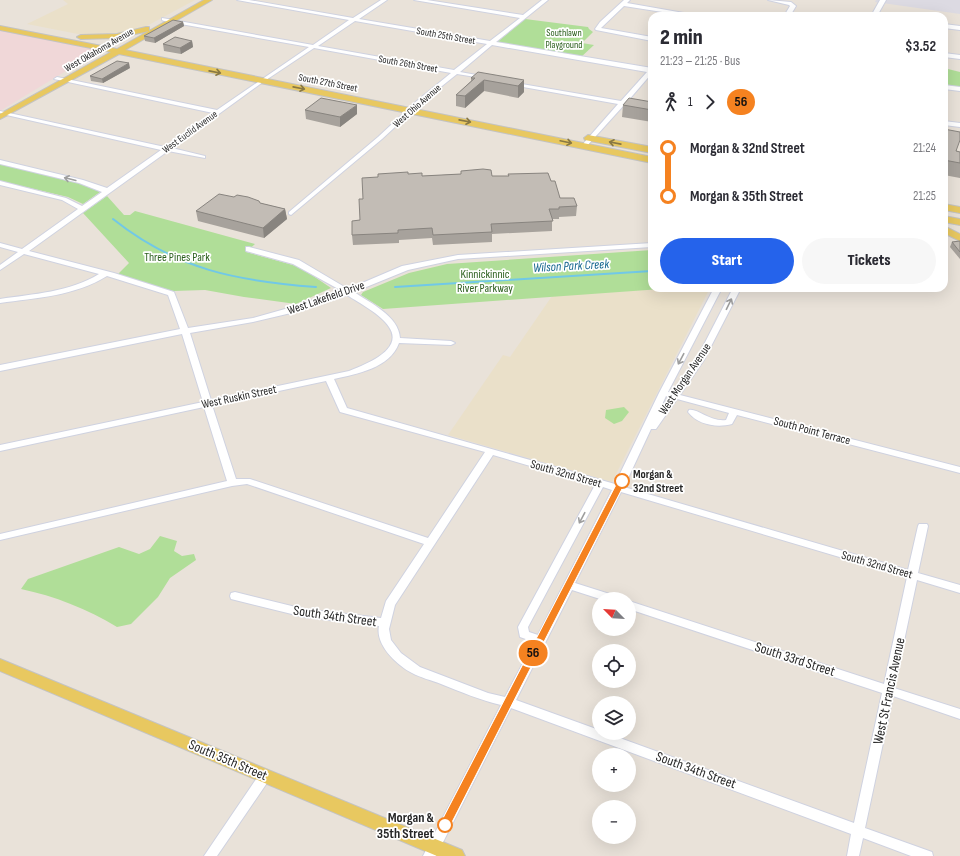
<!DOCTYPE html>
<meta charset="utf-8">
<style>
body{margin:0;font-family:"Sofia Sans Condensed",sans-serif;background:#f7f7f7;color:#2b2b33;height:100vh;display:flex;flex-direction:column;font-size:15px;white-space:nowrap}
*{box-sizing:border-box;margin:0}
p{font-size:13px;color:#7c7c81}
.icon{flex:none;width:22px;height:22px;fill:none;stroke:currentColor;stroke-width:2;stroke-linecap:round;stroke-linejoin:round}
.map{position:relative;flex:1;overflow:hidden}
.sheet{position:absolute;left:648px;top:12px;width:300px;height:280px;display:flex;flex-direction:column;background:#fff;border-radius:12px;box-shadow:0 4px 16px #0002}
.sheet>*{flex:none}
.badge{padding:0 8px;border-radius:13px;font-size:14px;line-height:26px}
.needle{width:26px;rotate:294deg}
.tools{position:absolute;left:592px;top:592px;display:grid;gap:8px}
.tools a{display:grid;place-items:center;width:44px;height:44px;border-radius:50%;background:#fff;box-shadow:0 4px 16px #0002;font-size:20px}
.map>.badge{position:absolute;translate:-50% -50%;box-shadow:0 0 0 2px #fff}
.legs{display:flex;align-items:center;gap:6px;height:44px;padding:0 12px;font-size:13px}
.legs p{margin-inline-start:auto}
.head{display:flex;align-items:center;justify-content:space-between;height:68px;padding:0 12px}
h1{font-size:22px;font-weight:800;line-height:30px}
.cta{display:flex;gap:8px;margin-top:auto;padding:8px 12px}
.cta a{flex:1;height:46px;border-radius:24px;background:#2563eb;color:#fff;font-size:16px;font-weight:800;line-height:46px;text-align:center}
.cta a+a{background:#f7f7f7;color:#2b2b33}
ul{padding:0 12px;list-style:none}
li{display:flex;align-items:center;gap:14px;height:48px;font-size:15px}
li i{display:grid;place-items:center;width:6px;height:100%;margin:0 5px;background:currentColor}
li i::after{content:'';width:10px;height:10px;margin:-5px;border:3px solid;border-radius:50%;background:#fff}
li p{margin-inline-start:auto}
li:first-child i{background:linear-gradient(#0000 50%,currentColor 0)}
li:last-child i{background:linear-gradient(currentColor 50%,#0000 0)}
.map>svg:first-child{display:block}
.industrial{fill:#dcdae2}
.education{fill:#eae0c9}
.medical{fill:#f0d7d8}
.green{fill:#b0de98}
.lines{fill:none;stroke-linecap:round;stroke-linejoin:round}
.stream{stroke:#71c8e7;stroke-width:2}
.minor-casing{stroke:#cfd2e0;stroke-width:2}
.major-casing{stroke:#c3c3c3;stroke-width:2}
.minor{fill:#fff;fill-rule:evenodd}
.major{fill:#e8c860;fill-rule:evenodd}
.wall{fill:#a7a29c}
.shaded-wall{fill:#88847f}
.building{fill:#c2bcb5;stroke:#88847f}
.oneway{stroke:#887844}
.oneway2{stroke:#9e9e9e}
.line-1{fill:#f58220;stroke:#fff}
.stop-1-dot{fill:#fff;stroke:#f58220;stroke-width:2}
.labels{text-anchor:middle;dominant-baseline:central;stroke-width:3.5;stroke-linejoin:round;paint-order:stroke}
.far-park-label{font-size:10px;fill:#2b5f1d;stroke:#fff}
.far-street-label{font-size:10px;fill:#272727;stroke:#fff}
.park-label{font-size:12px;fill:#2b5f1d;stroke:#fff}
.street-label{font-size:12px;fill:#272727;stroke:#fff}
.stop-label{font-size:12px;font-weight:bold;fill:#272727;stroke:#fff;text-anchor:start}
.water-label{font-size:13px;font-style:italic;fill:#14658e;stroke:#fff}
.near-street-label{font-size:14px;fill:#272727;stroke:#fff}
.near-stop-label{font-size:14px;font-weight:bold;fill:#272727;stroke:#fff;text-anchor:end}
</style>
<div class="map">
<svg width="960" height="856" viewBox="0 0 960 856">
<rect width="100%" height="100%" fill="#e9e2d9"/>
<path class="industrial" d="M876,0H960V14L875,2Z"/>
<path class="education" d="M63,0H195L143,28L122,35L88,36L27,24L68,4Z
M673,288H710L612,482L448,435L503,355L510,357L552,296Z"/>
<path class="medical" d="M0,30L37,37L99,51L0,111Z"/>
<path class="green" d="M525,19L588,27L589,29L593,32L582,43L594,45L580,58L496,43Z
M944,68L960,72V87L944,84Z
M0,164L79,183L100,192L83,204L68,197L0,181Z
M107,196L124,215H130L135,211L255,244L246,252L300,267L331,288L296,304L244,297L205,290L173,291L117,275L129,263L83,213Z
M652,250V288H675L383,309L361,295L363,292L409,273L447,264Z
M624,407L629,412L622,421L614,424L605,418L606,410Z
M160,536L177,541L174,551L182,556L194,554L196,560L170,578L158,597L131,624L117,627C88,609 54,596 21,589L28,579L119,547L139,554L150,549Z"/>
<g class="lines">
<path class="stream" d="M113,219C177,270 237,281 316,287
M395,287L652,271"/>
<defs>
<path id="minor" d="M237,0H249L353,18L381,0H387L359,19L490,41L520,18L414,0H427L523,15L542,0H548L496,42L652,68V73L627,102L652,106V110L624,105L586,147H582V145L618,104L512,85L509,83L510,82L621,101L647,72L492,45L460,72L488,77V79L457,74L422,102L382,139L291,215L289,214V212L378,137L418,100L451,73L314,48L263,82L172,148L205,156V158L168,151L29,251L114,273L174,292L188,328L253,318L285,309L342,291L293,264L246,251V247H249L299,260L348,289L402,266L458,255L652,243V247L458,259L408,270L354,292C370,303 399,316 400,338L451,341L455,343L451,345L399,343C390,368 357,374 334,379L347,408L615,484L659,393L714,288H722L668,392L673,393L696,360L733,288H741L704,360L680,395L960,467V473L737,415L732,424C717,428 698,425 688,412L689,410C697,408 710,422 726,420L729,413L677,399L656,429H651L624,487L908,570L918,526L919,524H927L928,526L918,573L960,585V593L917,580L894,688L960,709V719L893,696L865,828L932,852L933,856H911L863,838L859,856H847L851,834L511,708L436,856H423L501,705C480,700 461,692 441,684C431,680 421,678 412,673C397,665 375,645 379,626L304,617L235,600L231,599L230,596L231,593L235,592L304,609L381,618L386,601L424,544L247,484L232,486L0,540V534L227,481L204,407L0,451V445L203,402L182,334L0,371V365L180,329L168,295L107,276C75,296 36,298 0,303V299C33,294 70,292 99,274L24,254L0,270V265L18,252L0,247V243L22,249L78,209L62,200L0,185V181L66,198L82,206L102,192L79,183L0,164V160L83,180L107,188L161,150L2,114L0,113V111L165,147L213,113L54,79L57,77L217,110L309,47L164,21L162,20V18L313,45L349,20ZM355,21L487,44L454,70L318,46ZM347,295C359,303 381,314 389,327C405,350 364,365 349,371L211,400L190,333L253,322L291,313ZM326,381L340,412L485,452L428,538L250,479H236L212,405ZM666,396L669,397L658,413ZM493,455L595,485L518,627L520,637L534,642L505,697L488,693L420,667L401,653L391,640L389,629L395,605ZM603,487L612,490L538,635L529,632L528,627ZM621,492L907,577L884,684L629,601V609L882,693L854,823L606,733H599V730L516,700L572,590L600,599H617L616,596L575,583Z
M624,0H630L627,3L701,16H688L624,6L601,28L652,37V41L596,30L595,29L600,22Z
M768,0L791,2L796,6L790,16H784L790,6L789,5Z
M880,0H886L877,16H871Z
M944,24L960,26V30L944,28Z
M944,53L960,55V59L944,57Z
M944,85L960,87V91L944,89Z
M944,121L960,123V127L944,125Z
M265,771L269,772L271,776L269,780L217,856H204L261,772Z"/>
<path id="major" d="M204,0H212L125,50L652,157V163L119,54L0,119V114L111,52L0,30V26L117,49Z
M146,27H149V31L117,38L81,39L77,37L81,35L117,34Z
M588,135L652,147V153L585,140L584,138Z
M944,204L960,207V213L944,210Z
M944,216L960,219V225L944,222Z
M944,226L960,234V241L944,233Z
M0,659L462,850L465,856H437L0,671Z"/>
</defs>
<use href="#minor" class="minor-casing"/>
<use href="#major" class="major-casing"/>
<use href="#minor" class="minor"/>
<use href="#major" class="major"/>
</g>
<path class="wall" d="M183,22L184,26L155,43L145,41L144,36Z
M192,41L193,47L181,54L164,51L163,44Z
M130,68L103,83L91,81L90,76Z
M471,78L524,80V92L518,98L484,91L465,108L456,106V95L471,81Z
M652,102V122L622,117L623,105Z
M305,110L357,114L340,127L306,119Z
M944,129L957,151L960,152V178L944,175Z
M461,171L492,176H508V174L551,181L560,198L577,206L576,216L559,217V219H552V231L492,234V242L433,245L432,238L399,240V243L353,245L352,235L360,220L363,199L378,177L408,174L422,176L461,174Z
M260,203L285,209L287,219L264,238L198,221L196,211Z
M960,241V259L950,247L952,242Z"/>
<path class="shaded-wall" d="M183,22L184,26L155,43L154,38Z
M192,41L193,47L181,54L180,48Z
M129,63L130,68L103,83L102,79Z
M484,80V91L465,108V96Z
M524,80V92L518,98V86Z
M357,105V114L340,127V117Z
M285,209L287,219L264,238L263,228Z"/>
<path class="building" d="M173,20L183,22L154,38L144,36Z
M175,37L192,41L180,48L163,44Z
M117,61L129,63L102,79L90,76Z
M478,72L524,80L518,86L484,80L465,96L456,95L475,78H471Z
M321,98L357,105L340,117L305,110Z
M629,98L652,102V110L623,105Z
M944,129L960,132V140L956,151L960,152V163L944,160Z
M483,169L491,170L492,176H509L508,174L548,173L551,181H555L560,198H574L577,206L559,207V209H549L553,221L491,224L492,232L433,235L432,228L398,230V233L352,235V221L360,220L359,199H363L362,178L378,177V174L408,172V174L422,173V176L461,174V171Z
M219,194L234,197L237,195L248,197L259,201L260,203L285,209L263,228L196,211Z
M960,241V252L952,242Z"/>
<defs><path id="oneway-shaft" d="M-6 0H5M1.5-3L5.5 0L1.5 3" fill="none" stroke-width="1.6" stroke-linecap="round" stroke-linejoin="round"/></defs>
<g class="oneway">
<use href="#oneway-shaft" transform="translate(215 72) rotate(11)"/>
<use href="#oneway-shaft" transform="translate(299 88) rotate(11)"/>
<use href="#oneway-shaft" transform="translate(465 121) rotate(11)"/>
<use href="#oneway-shaft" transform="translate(566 142) rotate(12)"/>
<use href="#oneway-shaft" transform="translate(615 143) rotate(-169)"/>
</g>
<g class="oneway2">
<use href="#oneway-shaft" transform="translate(70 179) rotate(-166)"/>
<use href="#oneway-shaft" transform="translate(729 304) rotate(-64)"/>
<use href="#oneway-shaft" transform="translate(681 359) rotate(118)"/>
<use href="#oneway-shaft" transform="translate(582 518) rotate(118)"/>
</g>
<path class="line-1" d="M619,479H624L626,481L449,828L445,830L441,828L440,825L441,822Z"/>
<g class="stop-1-dot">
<circle cx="622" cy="481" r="7"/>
<circle cx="445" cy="825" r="7"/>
</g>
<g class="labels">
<g class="far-park-label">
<text x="564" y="33">Southlawn<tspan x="564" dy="12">Playground</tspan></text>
</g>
<g class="far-street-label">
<text transform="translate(446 36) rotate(10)">South 25th Street</text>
<text transform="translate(99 50) rotate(-30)">West Oklahoma Avenue</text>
<text transform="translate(408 64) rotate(10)">South 26th Street</text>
<text transform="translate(328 83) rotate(11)">South 27th Street</text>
<text transform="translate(417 106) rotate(-41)">West Ohio Avenue</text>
<text transform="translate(190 132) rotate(-36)">West Euclid Avenue</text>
</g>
<g class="park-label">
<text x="177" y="257">Three Pines Park</text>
<text x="485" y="274">Kinnickinnic<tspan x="485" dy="14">River Parkway</tspan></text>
</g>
<g class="street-label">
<text transform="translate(326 298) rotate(-19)">West Lakefield Drive</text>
<text transform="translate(685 379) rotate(-56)">West Morgan Avenue</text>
<text transform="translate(239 397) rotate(-12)">West Ruskin Street</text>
<text transform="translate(812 431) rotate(15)">South Point Terrace</text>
<text transform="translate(566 474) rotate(16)">South 32nd Street</text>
<text transform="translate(877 565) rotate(16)">South 32nd Street</text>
</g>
<g class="stop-label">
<text x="633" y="474">Morgan &amp;<tspan x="633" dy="14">32nd Street</tspan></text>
</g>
<g class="water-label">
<text transform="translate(571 266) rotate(-3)">Wilson Park Creek</text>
</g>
<g class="near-street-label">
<text transform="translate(335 616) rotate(8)">South 34th Street</text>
<text transform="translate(795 659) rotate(18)">South 33rd Street</text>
<text transform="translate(889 691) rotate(-78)">West St Francis Avenue</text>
<text transform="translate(228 760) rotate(23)">South 35th Street</text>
<text transform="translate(696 770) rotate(20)">South 34th Street</text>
</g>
<g class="near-stop-label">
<text x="434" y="817">Morgan &amp;<tspan x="434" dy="16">35th Street</tspan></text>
</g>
</g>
</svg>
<div class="tools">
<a><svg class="needle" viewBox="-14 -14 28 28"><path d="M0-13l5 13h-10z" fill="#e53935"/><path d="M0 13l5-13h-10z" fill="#7c7c81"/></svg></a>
<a><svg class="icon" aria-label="locate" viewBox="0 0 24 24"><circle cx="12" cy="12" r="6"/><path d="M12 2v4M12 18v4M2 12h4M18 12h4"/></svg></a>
<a><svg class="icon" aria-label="layers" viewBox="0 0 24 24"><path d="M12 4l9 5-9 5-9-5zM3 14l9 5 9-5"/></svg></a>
<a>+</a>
<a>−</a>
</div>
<b class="badge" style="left:533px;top:653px;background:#f58220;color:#111">56</b>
<section class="sheet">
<div class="head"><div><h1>2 min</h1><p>21:23 – 21:25 · Bus</p></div><b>$3.52</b></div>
<div class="legs"><svg class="icon" aria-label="walk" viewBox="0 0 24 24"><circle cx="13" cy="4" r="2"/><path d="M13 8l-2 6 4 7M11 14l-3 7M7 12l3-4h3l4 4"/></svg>1<svg class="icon" aria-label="forward" viewBox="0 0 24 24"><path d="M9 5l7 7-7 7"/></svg><b class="badge" style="background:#f58220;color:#111">56</b></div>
<ul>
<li><i style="color:#f58220"></i><b>Morgan &amp; 32nd Street</b><p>21:24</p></li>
<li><i style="color:#f58220"></i><b>Morgan &amp; 35th Street</b><p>21:25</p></li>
</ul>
<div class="cta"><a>Start</a><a>Tickets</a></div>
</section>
</div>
